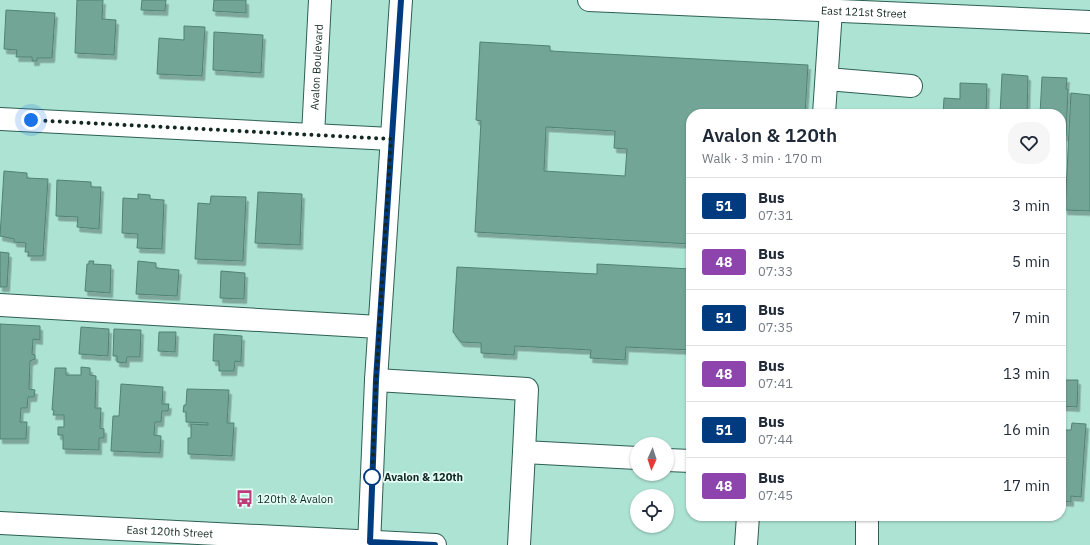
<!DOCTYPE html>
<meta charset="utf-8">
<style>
body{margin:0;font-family:"IBM Plex Sans",sans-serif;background:#f6f6f7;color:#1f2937;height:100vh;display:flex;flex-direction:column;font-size:15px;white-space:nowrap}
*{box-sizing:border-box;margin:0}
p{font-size:13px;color:#747a83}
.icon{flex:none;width:22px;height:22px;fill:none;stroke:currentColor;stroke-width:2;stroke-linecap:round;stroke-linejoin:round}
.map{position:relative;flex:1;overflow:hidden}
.panel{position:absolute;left:686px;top:109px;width:380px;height:412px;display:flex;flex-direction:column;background:#fff;border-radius:16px;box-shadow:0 1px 3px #0004}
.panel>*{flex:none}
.badge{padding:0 8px;border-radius:3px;font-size:14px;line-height:26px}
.needle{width:26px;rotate:183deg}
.tools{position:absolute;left:630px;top:437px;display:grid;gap:8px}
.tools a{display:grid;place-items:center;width:44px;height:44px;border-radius:50%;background:#fff;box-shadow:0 1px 3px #0004;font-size:20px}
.you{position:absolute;width:20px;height:20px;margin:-10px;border:3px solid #fff;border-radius:50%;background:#1a73e8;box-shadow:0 0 0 6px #1a73e833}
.map>.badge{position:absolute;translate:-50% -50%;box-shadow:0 0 0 2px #fff}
.round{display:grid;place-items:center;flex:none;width:42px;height:42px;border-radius:16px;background:#f6f6f7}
.headline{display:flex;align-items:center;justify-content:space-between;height:68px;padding:0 16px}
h1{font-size:19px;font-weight:600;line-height:30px}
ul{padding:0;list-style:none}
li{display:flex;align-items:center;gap:12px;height:56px;padding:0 16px;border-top:1px solid #e0e1e3}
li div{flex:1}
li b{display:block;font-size:15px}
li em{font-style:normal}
li .badge{min-width:44px;font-weight:700;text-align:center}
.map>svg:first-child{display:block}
.building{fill:#72a596;stroke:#508274;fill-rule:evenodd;filter:url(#shadow)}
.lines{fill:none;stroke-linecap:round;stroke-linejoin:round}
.minor-casing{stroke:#2d5f52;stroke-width:24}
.major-casing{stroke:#2d5f52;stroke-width:24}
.minor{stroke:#fff;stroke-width:22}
.major{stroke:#fff;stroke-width:22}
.line-casing{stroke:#fff;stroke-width:9}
.line{stroke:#003b80;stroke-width:6}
.walk{stroke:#132822;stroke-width:4;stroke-dasharray:0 7.2}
.stop-dot{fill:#fff;stroke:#003b80;stroke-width:2}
.labels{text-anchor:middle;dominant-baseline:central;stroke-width:3.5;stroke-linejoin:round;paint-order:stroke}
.street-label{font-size:11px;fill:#132822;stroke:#e3fdf5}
.stop-label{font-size:11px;font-weight:bold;fill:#132822;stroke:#e3fdf5;text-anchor:start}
.poi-label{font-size:11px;fill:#132822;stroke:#e3fdf5;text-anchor:start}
</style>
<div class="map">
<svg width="1090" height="545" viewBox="0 0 1090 545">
<defs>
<filter id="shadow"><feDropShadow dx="2.5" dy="4.5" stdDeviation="0" flood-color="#0004"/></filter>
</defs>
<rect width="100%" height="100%" fill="#ade3d3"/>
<path class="building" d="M77,0H103L102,19L116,20L114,55L75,53Z
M142,0H166L165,11L141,10Z
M214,0H246V13L213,11Z
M6,10L55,13L52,58H37V61H32V57H16L17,50L4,49Z
M184,26L205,27L202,76L157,74L159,38L184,40Z
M214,32L263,35L261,73L213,70Z
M480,42L550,46V51L808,65L805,114H691V244L475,232L481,121L476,120ZM546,127L615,131L614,148L627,149L625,176L544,171Z
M1002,74L1028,76L1027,114H1000Z
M1042,77L1067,78L1066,89H1068L1066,136H1064L1061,199V114H1040Z
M960,83L987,84L986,114H943L944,98L960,99Z
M1071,93L1090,95V211L1065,210Z
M4,171L27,173V178L48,179L43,256H28L29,252H25L26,243L14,242V239L0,236Z
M57,180L91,182V187H101L99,229L77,227L78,217L56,216Z
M258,192L302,194L300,245L255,243Z
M138,194L150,195V199L164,200L162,249L137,248L138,234L122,233L123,198L138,199Z
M211,196L246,197L243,261L195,259L198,203L210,204Z
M0,252L9,253L7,287H0Z
M89,261H94L93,264L111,265L110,293L85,291L87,264H89Z
M138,261L156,263V268L179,270L177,296L136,294Z
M597,264L691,269V350L626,347L625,360L590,358L591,350L515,346L514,355L481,353V343L461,342L453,332L457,267L597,274Z
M221,271L245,273L244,299L220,298Z
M0,324L40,326V340L33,339L32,354L35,355V359L30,361L29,389L35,390L34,397H28L27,408H21L20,422H27L26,439H0Z
M81,327L109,329L108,356L79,354Z
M114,329L141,330L140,357H127L126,363L117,362V356H113Z
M159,332H176L175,352L158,351Z
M214,334L242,336L241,362L235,361L234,371H219V361H213Z
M81,367L90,368V375L96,376L95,408H101L100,428L104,429V438H99V450L63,449V435H58V427H64V415H53L54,410H52L55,368H66V375H81Z
M1061,380H1078L1077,407L1061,406Z
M121,384L163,387L162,404H169L168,411H162L161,422H155L154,435L161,436L160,453L111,451L113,416H119Z
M187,389L229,390L227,423H234L232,456L188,454V438H191V424L208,425V423L186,422V412H183L184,405H186Z
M1072,423L1086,424L1081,497L1071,496V502L1061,501L1063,430H1071Z"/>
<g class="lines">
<defs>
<g id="minor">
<path id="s1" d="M589,0L1090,22"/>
<path d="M827,79L911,86"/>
<path d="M824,114L831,10"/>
<path d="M0,119L391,139"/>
<path id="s2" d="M313,135L320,0"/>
<path d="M0,305L379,327"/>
<path d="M376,380L527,389L524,452L637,458"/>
<path d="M667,460L691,461"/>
<path id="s3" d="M0,523L435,545"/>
<path d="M519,545L524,452"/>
<path d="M746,545L748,516"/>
<path d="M867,545V516"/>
</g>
<path id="major" d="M369,545L376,380L401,0"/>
</defs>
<use href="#minor" class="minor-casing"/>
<use href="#major" class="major-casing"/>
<use href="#minor" class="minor"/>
<use href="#major" class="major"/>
</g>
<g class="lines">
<defs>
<path id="line" d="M401,0L376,380L370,542L435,545"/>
</defs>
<use href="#line" class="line-casing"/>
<use href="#line" class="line"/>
<path class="walk" d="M31,120L391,139L376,380L372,477"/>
</g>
<defs>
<symbol id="bus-bare" viewBox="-9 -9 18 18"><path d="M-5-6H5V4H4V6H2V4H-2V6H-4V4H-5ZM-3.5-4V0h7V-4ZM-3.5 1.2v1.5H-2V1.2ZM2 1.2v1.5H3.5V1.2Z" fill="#c03a7b" stroke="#e3fdf5" stroke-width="2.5" paint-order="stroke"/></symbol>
</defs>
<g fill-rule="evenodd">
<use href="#bus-bare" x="232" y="486" width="25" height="25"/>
</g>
<circle class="stop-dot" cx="372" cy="477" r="8"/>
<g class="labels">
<g class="street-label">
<text stroke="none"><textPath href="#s1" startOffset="275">East 121st Street</textPath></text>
<text stroke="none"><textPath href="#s2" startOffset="68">Avalon Boulevard</textPath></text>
<text stroke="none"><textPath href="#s3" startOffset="170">East 120th Street</textPath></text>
</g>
<g class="stop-label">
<text x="384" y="477">Avalon &amp; 120th</text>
</g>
<g class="poi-label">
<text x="257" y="499">120th &amp; Avalon</text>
</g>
</g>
</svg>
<div class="tools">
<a><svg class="needle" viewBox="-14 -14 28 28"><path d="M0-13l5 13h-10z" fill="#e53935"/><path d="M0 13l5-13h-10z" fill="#747a83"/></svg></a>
<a><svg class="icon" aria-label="locate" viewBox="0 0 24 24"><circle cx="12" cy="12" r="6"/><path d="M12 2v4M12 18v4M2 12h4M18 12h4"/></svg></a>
</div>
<div class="you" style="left:31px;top:120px"></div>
<section class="panel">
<div class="headline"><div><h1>Avalon &amp; 120th</h1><p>Walk · 3 min · 170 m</p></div><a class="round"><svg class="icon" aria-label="heart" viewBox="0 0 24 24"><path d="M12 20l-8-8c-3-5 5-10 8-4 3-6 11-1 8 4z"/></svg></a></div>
<ul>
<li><span class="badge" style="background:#003b80;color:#fff">51</span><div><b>Bus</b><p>07:31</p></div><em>3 min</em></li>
<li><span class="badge" style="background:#8e44ad;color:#fff">48</span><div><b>Bus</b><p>07:33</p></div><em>5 min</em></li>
<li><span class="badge" style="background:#003b80;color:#fff">51</span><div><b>Bus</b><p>07:35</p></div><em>7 min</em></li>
<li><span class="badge" style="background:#8e44ad;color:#fff">48</span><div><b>Bus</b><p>07:41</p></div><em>13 min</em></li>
<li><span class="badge" style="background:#003b80;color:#fff">51</span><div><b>Bus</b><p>07:44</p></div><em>16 min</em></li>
<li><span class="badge" style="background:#8e44ad;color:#fff">48</span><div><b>Bus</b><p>07:45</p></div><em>17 min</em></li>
</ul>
</section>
</div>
